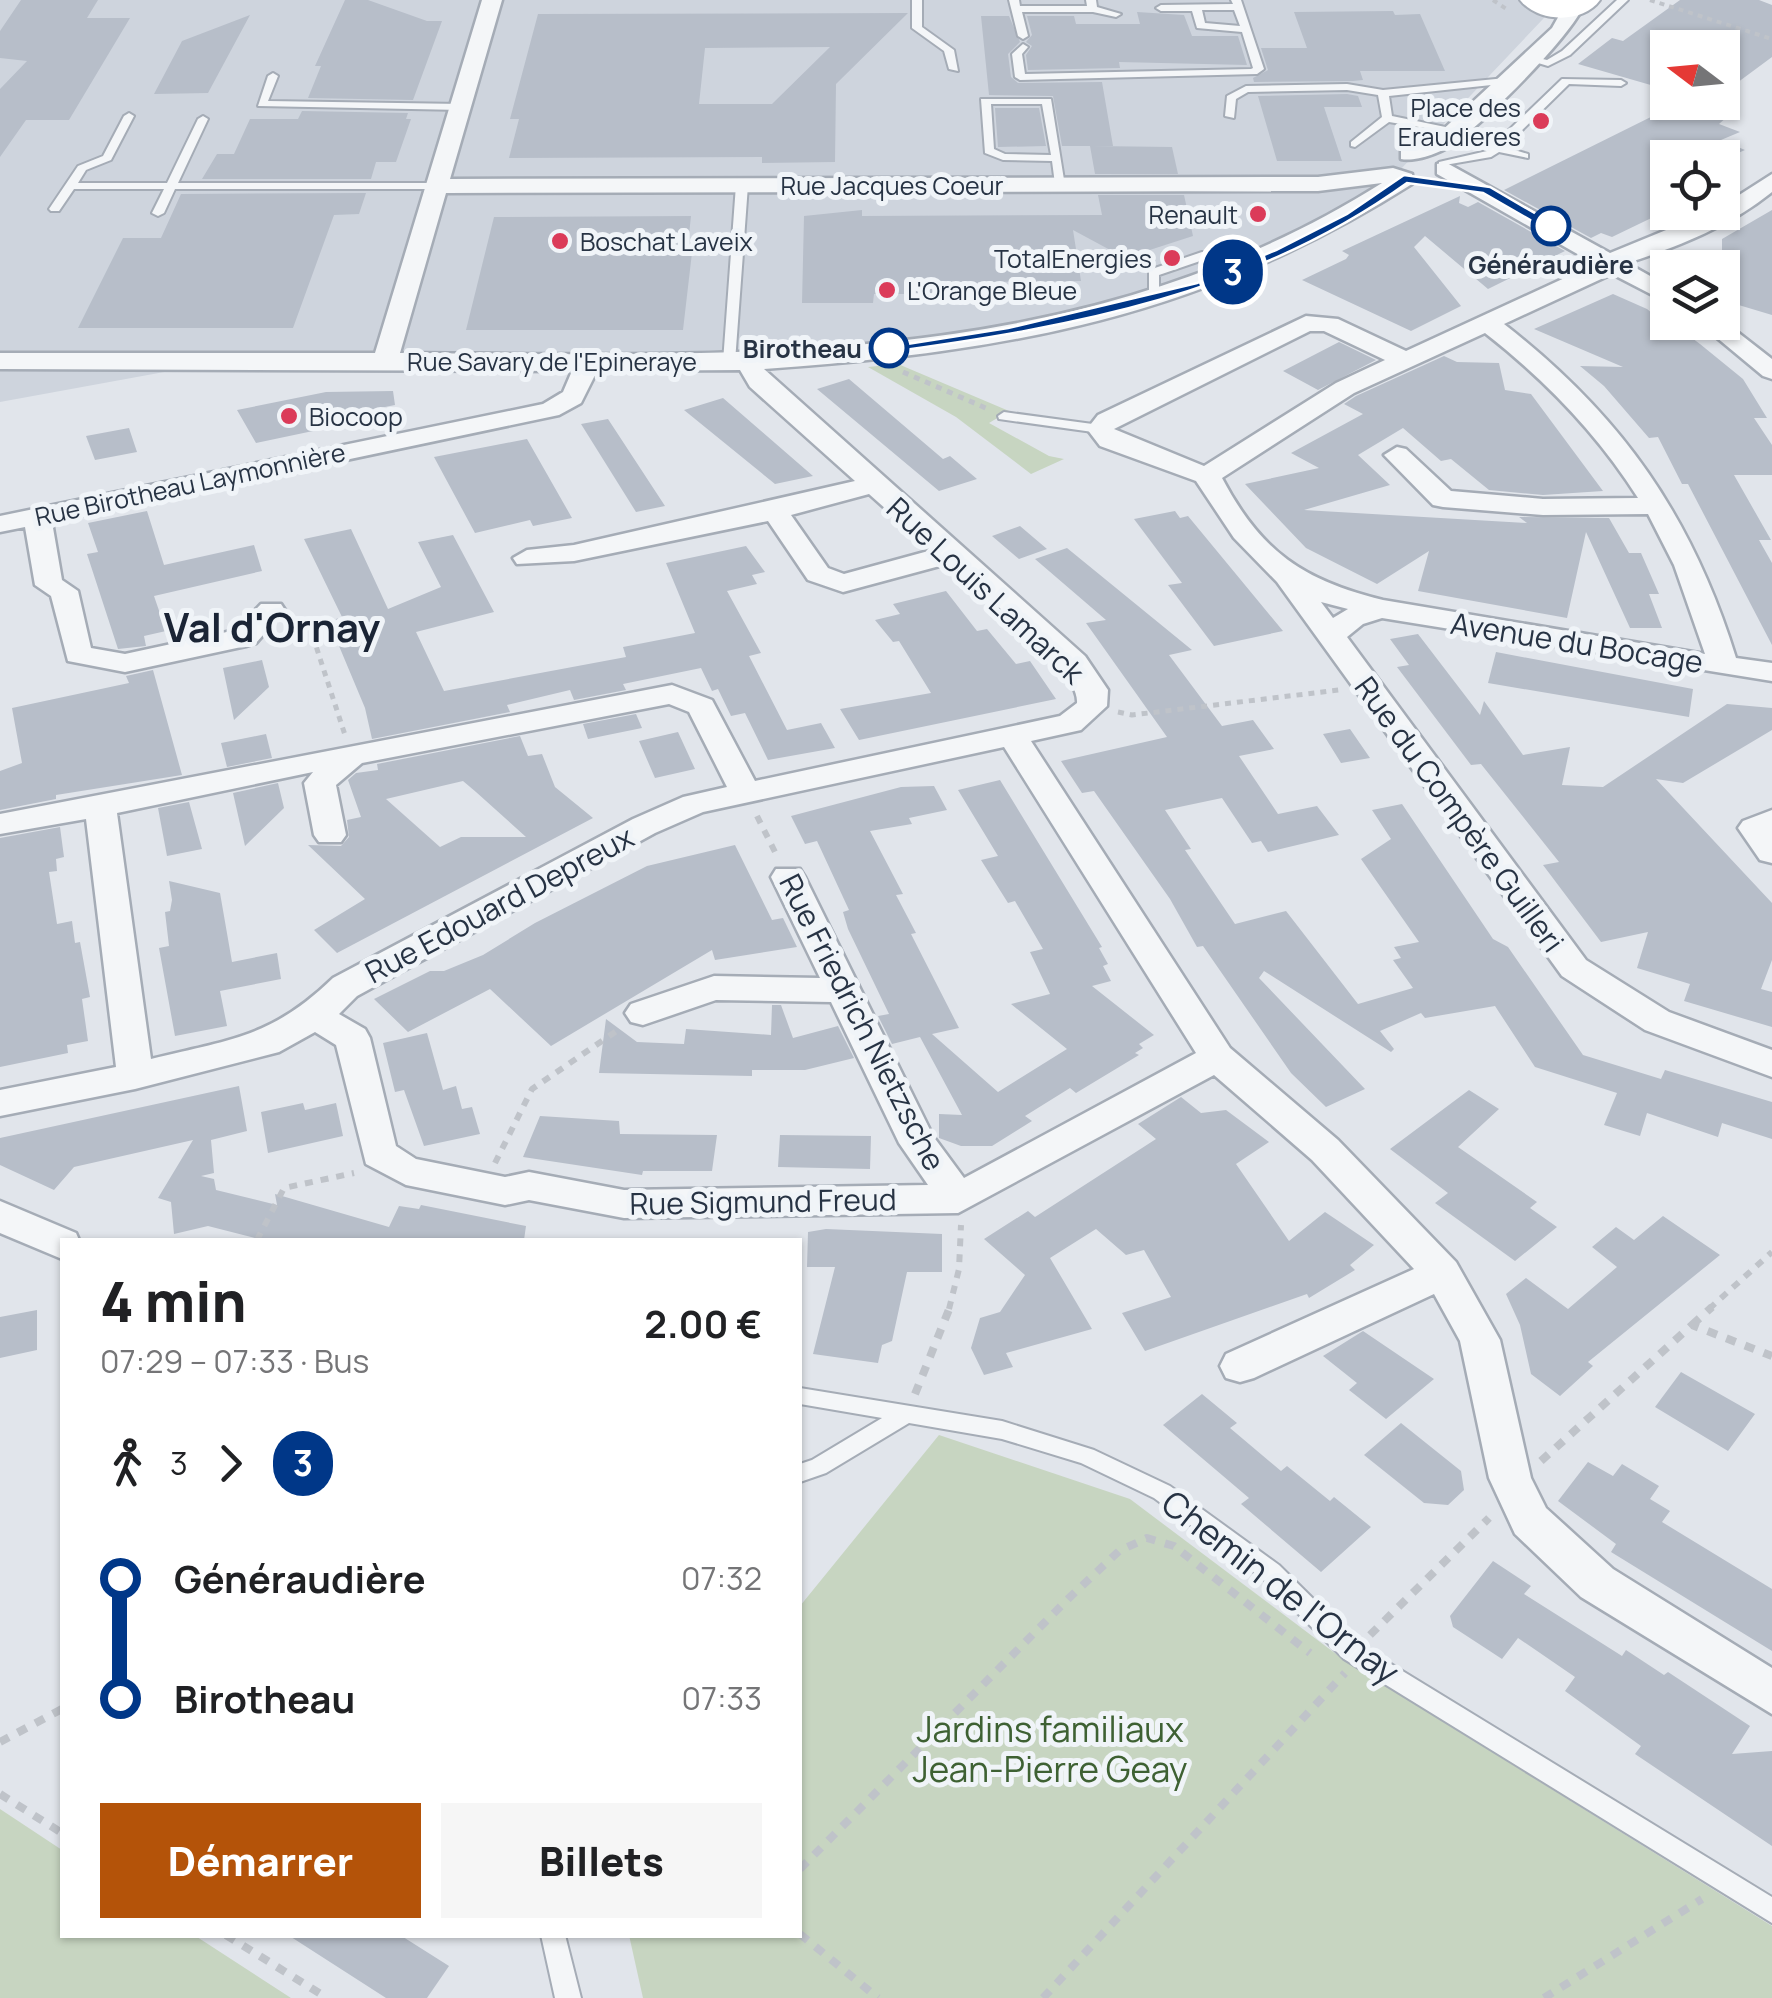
<!DOCTYPE html>
<html lang="fr">
<meta charset="utf-8">
<style>
body{margin:0;font-family:Manrope,sans-serif;background:#f6f6f6;color:#202124;height:100vh;display:flex;flex-direction:column;font-size:38px;white-space:nowrap}
*{box-sizing:border-box;margin:0}
p{font-size:32px;color:#757577}
.icon{flex:none;width:55px;height:55px;fill:none;stroke:currentColor;stroke-width:2;stroke-linecap:round;stroke-linejoin:round}
.map{position:relative;flex:1;overflow:hidden}
.drawer{position:absolute;left:60px;top:1238px;width:742px;height:700px;display:flex;flex-direction:column;background:#fff;border-radius:0px;box-shadow:0 2px 8px #0004}
.drawer>*{flex:none}
.badge{padding:0 20px;border-radius:32px;font-size:35px;line-height:65px}
.needle{width:65px;rotate:286deg}
.buttons{position:absolute;left:1650px;top:30px;display:grid;gap:20px}
.buttons a{display:grid;place-items:center;width:90px;height:90px;border-radius:0px;background:#fff;box-shadow:0 2px 8px #0004;font-size:50px}
.map>.badge{position:absolute;translate:-50% -50%;box-shadow:0 0 0 5px #fff}
.legs{display:flex;align-items:center;gap:15px;height:110px;padding:0 40px;font-size:32px}
.legs p{margin-inline-start:auto}
.summary{display:flex;align-items:center;justify-content:space-between;height:170px;padding:0 40px}
h1{font-size:55px;font-weight:800;line-height:75px}
.primary-button{display:flex;gap:20px;margin-top:auto;padding:20px 40px}
.primary-button a{flex:1;height:115px;border-radius:0px;background:#b45309;color:#fff;font-size:40px;font-weight:800;line-height:115px;text-align:center}
.primary-button a+a{background:#f6f6f6;color:#202124}
ul{padding:0 40px;list-style:none}
li{display:flex;align-items:center;gap:35px;height:120px;font-size:38px}
li i{display:grid;place-items:center;width:15px;height:100%;margin:0 12px;background:currentColor}
li i::after{content:'';width:25px;height:25px;margin:-12px;border:8px solid;border-radius:50%;background:#fff}
li p{margin-inline-start:auto}
li:first-child i{background:linear-gradient(#0000 50%,currentColor 0)}
li:last-child i{background:linear-gradient(currentColor 50%,#0000 0)}
.map>svg:first-child{display:block}
.built{fill:#ced4dd}
.green{fill:#c7d5c1}
.building{fill:#b7bec9;fill-rule:evenodd}
.lines{fill:none;stroke-linecap:round;stroke-linejoin:round}
.lane-casing{stroke:#a5acb6;stroke-width:4}
.street-casing{stroke:#a5acb6;stroke-width:5}
.secondary-casing{stroke:#a5acb6;stroke-width:4}
.path-far3{stroke:#bfc3c9;stroke-width:4;stroke-dasharray:5 5;stroke-linecap:butt}
.path-far2{stroke:#bfc3c9;stroke-width:5;stroke-dasharray:6 6;stroke-linecap:butt}
.path-far1{stroke:#bfc3c9;stroke-width:6;stroke-dasharray:8 8;stroke-linecap:butt}
.path{stroke:#bfc3c9;stroke-width:8;stroke-dasharray:10 10;stroke-linecap:butt}
.lane{fill:#f4f6f8;fill-rule:evenodd}
.street{fill:#f4f6f8;fill-rule:evenodd}
.secondary{fill:#fff;fill-rule:evenodd}
.line-1{fill:#003788;stroke:#fff;stroke-width:2.5}
.poi-dot{fill:#db3b59;stroke:#f0f4f8;stroke-width:4}
.stop-1-dot{fill:#fff;stroke:#003788;stroke-width:5}
.labels{text-anchor:middle;dominant-baseline:central;stroke-width:10;stroke-linejoin:round;paint-order:stroke}
.far-poi-label{font-size:25px;fill:#273344;stroke:#f0f4f8;text-anchor:end}
.far-street-label{font-size:25px;fill:#273344;stroke:#f0f4f8}
.far-stop-label{font-size:25px;font-weight:bold;fill:#273344;stroke:#f0f4f8}
.street-label{font-size:30px;fill:#273344;stroke:#f0f4f8}
.near-street-label{font-size:35px;fill:#273344;stroke:#f0f4f8}
.near-park-label{font-size:35px;fill:#3e6133;stroke:#f0f4f8}
.district-label{font-size:40px;font-weight:bold;fill:#1a2435;stroke:#f0f4f8}
</style>
<div class="map">
<svg width="1772" height="1998" viewBox="0 0 1772 1998">
<rect width="100%" height="100%" fill="#e1e5eb"/>
<path class="built" d="M0,0H1561L1382,189L1184,292L883,346L208,364L0,402Z"/>
<path class="green" d="M898,364L1009,411L989,423L1049,456L1064,459L1031,474L956,417L868,367Z
M939,1435L1130,1499L1344,1660L1772,1926V1998H643L629,1935H800V1606Z
M0,1809L62,1850V1935H194L291,1998H0Z"/>
<path class="building" d="M21,0H98L87,18H130L69,120H26L0,157V89L27,61L0,58V31Z
M345,0H368L427,21H442L413,100L308,98L321,66H315Z
M1680,0H1759L1772,5V57L1722,94V48H1668V90L1578,64L1612,38L1623,41Z
M1393,11L1395,15L1420,14L1445,71H1360L1363,80L1353,81L1254,82L1253,78L1268,70L1261,48H1307L1294,12Z
M1137,12L1184,15L1192,36H1238L1247,65L1119,62L1120,68L1028,70L1026,55L1032,46L1026,42L1032,35L1027,16H1074L1076,24H1140Z
M908,13L836,84L835,162L762,163V157L509,158L519,119H510L538,14ZM830,47L772,104H699L705,48Z
M250,15L208,93L154,94L182,41Z
M981,16H1009L1020,42L1008,54L1011,77L1018,83L1102,82L1113,146H1092L1172,147L1178,174H1095L1090,146H1062L1053,96L989,95Z
M1347,94L1358,96L1362,107H1324L1342,161H1277L1258,96Z
M1679,103L1728,116L1719,124L1740,132L1721,140L1745,150L1722,160L1668,158V210L1612,237L1601,233L1591,238L1504,190Z
M995,108H1039L1046,146L998,147Z
M302,111L408,113L406,119H411L396,162H376L371,179H202L217,154H234L250,119H298Z
M366,193L359,214L334,215L293,328H78L123,238H161L181,194Z
M1098,195H1184L1193,236L1125,258L1073,230L1081,281L978,282V294H874L873,303H802L804,216L862,210V216L1102,215Z
M1460,196L1459,203L1468,207L1478,202L1565,251L1488,289L1425,236L1414,247L1461,306L1411,331L1302,280L1346,259L1349,255L1342,251Z
M1772,210V315L1722,300V239Z
M691,216L688,244H693L683,330H466L494,217Z
M1613,294L1647,309L1680,336L1688,335L1700,344L1743,379L1767,418H1754L1772,445V475H1734L1771,540H1759L1772,563V645L1688,484H1682L1658,437L1649,438L1604,386L1580,366L1623,367L1534,329Z
M1339,342L1376,360L1318,390L1283,371Z
M1444,356L1457,362L1499,363L1505,390L1531,394L1603,491L1543,495L1489,490L1451,459L1441,461L1403,428L1358,455L1390,485L1304,510L1527,523L1519,517L1609,518L1629,553H1641L1659,594H1649L1662,628H1630L1586,532L1567,618L1418,591L1429,551L1377,584L1306,548L1245,484L1319,468L1291,453L1363,414L1344,404L1356,396Z
M849,379L943,459L950,456L977,479L939,491L817,389Z
M393,391L395,405L315,421L313,431L256,443L237,410L326,392Z
M723,398L813,476L775,484L684,410Z
M608,419L665,506L636,512L581,424Z
M129,428L137,452L95,460L86,436Z
M527,439L572,518L533,526L530,520L475,533L434,457Z
M147,511L164,565L254,545L262,571L154,596L166,631L144,636L146,646L118,649L87,554L98,552L88,523Z
M1175,511L1180,518L1188,516L1283,631L1214,646L1168,585L1182,583L1134,519Z
M1020,526L1047,549L1019,559L992,536Z
M351,529L388,609L441,587L418,542L453,535L494,612L416,632L444,691L626,657L623,647L695,633L666,563L746,546L765,572L752,575L757,584L727,591L761,653L749,656L787,730L821,723L835,748L768,760L745,713L731,716L718,689L712,691L701,668L623,684L626,690L574,700L570,690L507,705L510,712L372,739L365,708L334,634L343,632L336,619L342,617L304,539Z
M1067,548L1192,650L1169,655L1222,726L1253,720L1274,749L1239,756L1278,814L1317,806L1339,835L1268,852L1261,841L1252,843L1222,798L1165,810L1191,849L1185,850L1235,924L1286,911L1358,1004L1413,988L1393,960L1401,958L1394,947L1419,942L1361,859L1391,839L1372,810L1402,804L1493,939L1508,947L1583,1055L1661,1079L1665,1070L1772,1102V1139L1722,1123L1718,1137L1647,1113L1640,1136L1604,1125L1617,1093L1535,1067L1495,1006L1425,1018L1421,1013L1380,1031L1394,1049L1391,1052L1264,971L1259,978L1365,1089L1326,1107L1291,1073L1203,946L1197,947L1170,899L1094,791L1082,793L1061,761L1167,737L1086,623L1106,620L1035,559Z
M946,591L977,631L987,629L1016,664L1030,661L1056,699L859,740L840,709L931,693L899,641L893,642L875,620L900,614L893,604Z
M1418,634L1480,715L1484,701L1523,755L1570,747L1562,785L1603,787L1727,704L1772,708V730L1683,783L1656,779L1772,903V960L1761,989L1772,992V1027L1684,1001L1690,984L1637,968L1648,932L1601,942L1543,865L1559,862L1481,764L1471,765L1397,667L1409,665L1390,639Z
M1496,652L1693,689L1689,717L1488,683Z
M262,660L269,687L234,720L223,668Z
M153,670L182,775L56,795V799L0,810V771L22,763L12,708L129,683L126,676Z
M636,714L642,728L588,739L583,724Z
M1350,729L1370,758L1341,763L1323,734Z
M678,732L695,769L655,778L639,741Z
M266,734L272,758L227,767L221,743Z
M520,736L528,756L542,754L555,787L593,818L337,953L314,930L365,899L308,845L341,846L349,837L347,820L361,817L348,780L356,773L378,770L377,764ZM463,781L476,792L526,837H461L440,847L386,799Z
M1000,780L1102,947L1099,948L1108,964L1103,966L1111,981L1092,986L1154,1035L1139,1044L1143,1048L1135,1053L1139,1055L1076,1093L1070,1088L1025,1116L1032,1121L992,1146H961L939,1138V1114L962,1115L920,1037L892,1044L878,1016L889,1014L848,929L843,912L849,910L817,841L805,844L791,816L901,787L934,786L947,810L909,818L912,824L870,831L903,894L896,895L916,933L911,934L959,1028L932,1034L998,1092L1067,1049L1011,1004L1050,994L1030,952L1043,949L1015,901L1008,903L981,860L998,856L958,790Z
M278,783L284,808L245,846L233,793Z
M189,802L202,849L167,856L158,808Z
M60,827L64,857L56,859L57,871L49,872L57,924L72,921L75,943L80,942L90,997L82,999L88,1041L67,1045L68,1053L0,1067V838Z
M735,845L772,920L783,918L797,947L715,960L712,950L551,1046L490,989L408,1032L374,999L430,971H444L483,955L535,923L647,866Z
M169,881L220,893L232,962L277,953L281,979L220,991L227,1026L175,1036L159,948L169,946L165,912L170,911L172,900Z
M772,1005H781L793,1038L838,1026L854,1058L805,1070H752V1076L599,1073L606,1019L637,1042L684,1044L686,1029L771,1035Z
M427,1033L443,1090L456,1086L462,1109L472,1107L480,1134L424,1146L404,1090L395,1092L383,1043Z
M239,1086L247,1131L211,1140L214,1173L201,1176L214,1179L216,1190L277,1205L275,1194L389,1227L399,1206L419,1209L421,1205L526,1226L524,1240H263L208,1226L174,1234L171,1202L158,1198L193,1140L74,1167L54,1190L0,1165V1138Z
M1469,1090L1499,1109L1458,1147L1537,1202L1530,1208L1557,1227L1515,1261L1435,1203L1448,1193L1390,1149Z
M1181,1097L1201,1113L1226,1110L1269,1142L1236,1164L1289,1241L1325,1212L1374,1245L1350,1265L1355,1270L1309,1298L1307,1294L1145,1351L1122,1313L1171,1297L1144,1250L1126,1255L1096,1229L1050,1258L1092,1329L1006,1353L1013,1367L984,1375L971,1348L980,1318L1000,1312L1025,1275L984,1239L1028,1211L1035,1217L1156,1139L1138,1124Z
M303,1103L305,1110L336,1103L343,1136L268,1153L261,1112Z
M540,1116L619,1121L620,1134L717,1135L712,1171H643L642,1175L523,1157Z
M780,1135L871,1136L870,1169L778,1167Z
M1663,1216L1720,1255L1588,1362L1593,1366L1560,1396L1531,1374L1520,1325L1506,1294L1526,1278L1568,1309L1617,1267L1592,1247L1616,1227L1634,1240Z
M826,1229L942,1234V1272H907L892,1341L882,1345L878,1363L813,1354L835,1267H807L808,1232Z
M37,1310V1350L0,1358V1317Z
M1363,1331L1434,1379L1386,1419L1349,1390L1357,1383L1323,1356Z
M1681,1372L1755,1414L1728,1451L1655,1407Z
M1202,1394L1237,1423L1230,1428L1281,1471L1287,1466L1330,1501L1334,1497L1371,1527L1321,1572L1241,1504L1249,1498L1163,1425Z
M1401,1423L1461,1471L1464,1490L1448,1505L1424,1503L1364,1455Z
M1588,1462L1613,1476L1622,1464L1659,1486L1650,1499L1670,1511L1662,1522L1772,1589V1651L1611,1552L1616,1544L1558,1501Z
M1493,1561L1531,1586L1524,1594L1622,1656L1626,1650L1664,1675L1668,1672L1750,1726L1732,1754L1772,1751V1846L1635,1754L1641,1746L1565,1691L1575,1677L1518,1638L1502,1659L1453,1627L1450,1616Z
M288,1935H400L449,1966L427,1998H386Z"/>
<g class="lines">
<defs>
<path id="lane" d="M912,0H922V27L954,50L958,71L949,69L944,51L912,28Z
M1009,0H1019L1020,6H1087L1086,0H1096L1097,7L1121,14L1116,17L1093,12H1022L1028,36L1023,39L1018,36Z
M1231,0H1241L1264,69L1257,74L1020,80L1015,77L1012,54L1023,44L1028,47L1022,54L1025,74L1251,69L1253,68L1242,32L1197,28L1192,11H1161L1156,8L1161,5L1233,4ZM1202,10H1234L1240,26L1205,23Z
M1617,0H1628L1570,55L1548,66L1525,59L1530,56L1547,60L1562,51Z
M273,73L278,76L268,101L462,104L467,107L462,110L258,106L268,76Z
M1506,78L1511,81L1510,83L1389,96L1392,116L1460,130L1455,133L1389,122L1355,147L1351,146V142L1382,117L1378,95L1347,90L1248,92L1236,99L1234,118L1225,116L1227,96L1246,86L1347,84L1383,90Z
M1562,79L1621,80L1626,83L1621,86L1569,84L1505,147L1528,154V158L1499,152L1491,157L1439,166V162L1487,151Z
M981,99H1051L1065,186L1055,184L1052,161L1003,160L985,153ZM991,104H1042L1051,155L1005,154L994,149Z
M129,113L134,116L111,160L86,170L78,183H167L198,119L203,116L208,119L178,183H439L445,186L439,189H175L164,213L158,216L152,213L164,189H74L59,211H51L49,209L78,166L103,156L124,116Z
M742,182L748,185L735,362L729,366L723,362L736,185Z
M1202,252L1253,258L1259,262L1253,266L1203,260L1159,275V298L1149,301V270Z
M1004,412L1100,425L1107,429L1100,433L999,419L998,416Z
M800,1388L1002,1421L1094,1450L1170,1486L1279,1565L1360,1645L1772,1897V1923L1344,1659L1263,1579L1154,1498L1081,1463L1002,1439L909,1423L826,1473L800,1482V1464L812,1460L882,1418L800,1404Z
M541,1935H565L581,1998H555Z"/>
<path id="street" d="M482,0H502L450,179L1318,177L1393,168L1412,174V184C1203,317 1007,352 764,369L1085,656L1108,690L1107,706L1081,730L1031,741L1230,1048L1338,1140L1456,1262L1500,1340L1531,1478L1546,1508L1613,1569L1772,1668V1714L1581,1597L1515,1534L1489,1478L1460,1341L1434,1294L1254,1378L1240,1382L1226,1378L1220,1366L1226,1354L1414,1269L1312,1160L1214,1075L958,1213L624,1218L529,1200L505,1205L406,1185L366,1164L336,1045L315,1032L279,1052L135,1089L0,1116V1090L116,1067L86,819L0,834V814L672,685L712,700L755,781L1060,716L1077,703C1080,666 976,590 947,564L843,592L808,580L768,521L574,561L517,564L513,558L527,550L574,545L855,481L750,387L740,370L597,371L581,403L559,415L52,522L62,580L78,591L91,648L125,654L236,630L261,604H281L285,610L256,643L246,646L125,672L68,661L51,596L35,585L25,527L0,532V516L543,404L563,392L572,371L0,369V353H375ZM1382,183C1080,373 741,355 400,353L446,193L1318,191ZM869,494L932,550L844,574L828,568L791,515ZM669,704L689,712L727,787L683,797L633,819L333,978C271,1038 231,1039 151,1059L117,813L313,772L304,783L314,835L319,842H341L346,835L336,785L362,763ZM1004,747L1196,1053L964,1178L933,1136L805,877L800,869H776L771,877L820,978L714,976L631,1004L625,1013L631,1022L643,1025L716,1000L831,1002L899,1143L928,1185L624,1190L529,1172L505,1177L416,1159L396,1146L370,1038L365,1029L339,1014L357,996L655,833L703,812Z
M1565,5L1582,9C1564,43 1485,122 1453,144C1441,153 1415,162 1401,159V149L1436,136L1552,28Z
M1445,162L1610,253L1710,212H1722V206L1772,174V192C1730,226 1678,247 1627,263L1668,286V303L1612,274L1504,324C1622,416 1692,516 1736,658L1772,663V681L1382,618L1363,624L1347,637L1586,960L1669,1012L1772,1050V1077L1645,1030L1562,976L1277,582L1234,538L1196,481L1100,446L1087,429L1098,415L1306,316L1338,319L1406,351L1595,264L1437,174V164ZM1310,331H1324L1385,360L1336,383L1204,466L1114,429ZM1485,333C1545,380 1597,433 1638,498L1543,499L1451,491L1406,449L1397,447L1384,455L1433,505L1443,507L1543,515L1648,514L1674,565L1705,654L1383,600C1304,581 1261,552 1222,478L1354,393ZM1321,602L1348,609L1333,618Z
M1722,320L1772,359V379L1763,376L1698,322Z
M1772,810V863L1760,860L1738,828L1743,821Z
M0,1201L76,1233L79,1240H62V1259L0,1233Z"/>
<path id="secondary" d="M1520,0H1600C1583,24 1538,23 1520,0Z"/>
</defs>
<use href="#lane" class="lane-casing"/>
<use href="#street" class="street-casing"/>
<use href="#secondary" class="secondary-casing"/>
<path class="path-far3" d="M1493,0L1508,10
M1650,0L1772,39"/>
<path class="path-far2" d="M903,372L988,409
M291,624L314,640L345,735
M1118,712L1132,715L1339,690"/>
<path class="path-far1" d="M757,816L776,854
M495,1163L532,1089L618,1030
M257,1240L284,1188L354,1173
M949,1309L959,1269L961,1225
M1709,1309L1772,1252"/>
<path class="path" d="M1692,1325L1712,1307
M915,1394L950,1307
M1541,1461L1692,1325L1772,1356
M1370,1635L1489,1518
M0,1742L62,1709
M0,1794L62,1833
M800,1869L1068,1599L1119,1551L1147,1538L1174,1546L1310,1653
M800,1934L878,1998
M226,1935L327,1998
M1043,1998L1345,1673
M1544,1998L1702,1899"/>
<use href="#lane" class="lane"/>
<use href="#street" class="street"/>
<use href="#secondary" class="secondary"/>
</g>
<path class="line-1" d="M1404,175L1490,187L1557,226L1546,229L1483,193L1407,183C1253,294 1074,327 889,352L882,348L1008,328L1197,283L1276,250L1347,214Z"/>
<g class="poi-dot">
<circle cx="1541" cy="121" r="10"/>
<circle cx="1258" cy="214" r="10"/>
<circle cx="560" cy="241" r="10"/>
<circle cx="1172" cy="258" r="10"/>
<circle cx="887" cy="290" r="10"/>
<circle cx="289" cy="416" r="10"/>
</g>
<g class="stop-1-dot">
<circle cx="1551" cy="226" r="18"/>
<circle cx="889" cy="348" r="18"/>
</g>
<g class="labels">
<g class="far-poi-label">
<text x="1521" y="107">Place des<tspan x="1521" dy="29">Eraudieres</tspan></text>
<text x="1238" y="214">Renault</text>
<text x="580" y="241" text-anchor="start">Boschat Laveix</text>
<text x="1152" y="258">TotalEnergies</text>
<text x="907" y="290" text-anchor="start">L'Orange Bleue</text>
<text x="309" y="416" text-anchor="start">Biocoop</text>
</g>
<g class="far-street-label">
<text x="892" y="185">Rue Jacques Coeur</text>
<text x="552" y="361">Rue Savary de l'Epineraye</text>
<text transform="translate(190 484) rotate(-12)">Rue Birotheau Laymonnière</text>
</g>
<g class="far-stop-label">
<text x="1551" y="264">Généraudière</text>
<text x="862" y="348" text-anchor="end">Birotheau</text>
</g>
<g class="street-label">
<text transform="translate(986 590) rotate(43)">Rue Louis Lamarck</text>
<text transform="translate(1577 642) rotate(9)">Avenue du Bocage</text>
<text transform="translate(1460 814) rotate(54)">Rue du Compère Guilleri</text>
<text transform="translate(499 904) rotate(-28)">Rue Edouard Depreux</text>
<text transform="translate(863 1022) rotate(63)">Rue Friedrich Nietzsche</text>
<text transform="translate(763 1201) rotate(-1)">Rue Sigmund Freud</text>
</g>
<g class="near-street-label">
<text transform="translate(1281 1587) rotate(38)">Chemin de l'Ornay</text>
</g>
<g class="near-park-label">
<text x="1050" y="1729">Jardins familiaux<tspan x="1050" dy="40">Jean-Pierre Geay</tspan></text>
</g>
<g class="district-label">
<text x="272" y="626">Val d'Ornay</text>
</g>
</g>
</svg>
<div class="buttons">
<a><svg class="needle" viewBox="-14 -14 28 28"><path d="M0-13l5 13h-10z" fill="#e53935"/><path d="M0 13l5-13h-10z" fill="#757577"/></svg></a>
<a><svg class="icon" aria-label="locate" viewBox="0 0 24 24"><circle cx="12" cy="12" r="6"/><path d="M12 2v4M12 18v4M2 12h4M18 12h4"/></svg></a>
<a><svg class="icon" aria-label="layers" viewBox="0 0 24 24"><path d="M12 4l9 5-9 5-9-5zM3 14l9 5 9-5"/></svg></a>
</div>
<b class="badge" style="left:1233px;top:272px;background:#003788;color:#fff">3</b>
<section class="drawer">
<div class="summary"><div><h1>4 min</h1><p>07:29 – 07:33 · Bus</p></div><b>2.00 €</b></div>
<div class="legs"><svg class="icon" aria-label="walk" viewBox="0 0 24 24"><circle cx="13" cy="4" r="2"/><path d="M13 8l-2 6 4 7M11 14l-3 7M7 12l3-4h3l4 4"/></svg>3<svg class="icon" aria-label="forward" viewBox="0 0 24 24"><path d="M9 5l7 7-7 7"/></svg><b class="badge" style="background:#003788;color:#fff">3</b></div>
<ul>
<li><i style="color:#003788"></i><b>Généraudière</b><p>07:32</p></li>
<li><i style="color:#003788"></i><b>Birotheau</b><p>07:33</p></li>
</ul>
<div class="primary-button"><a>Démarrer</a><a>Billets</a></div>
</section>
</div>
